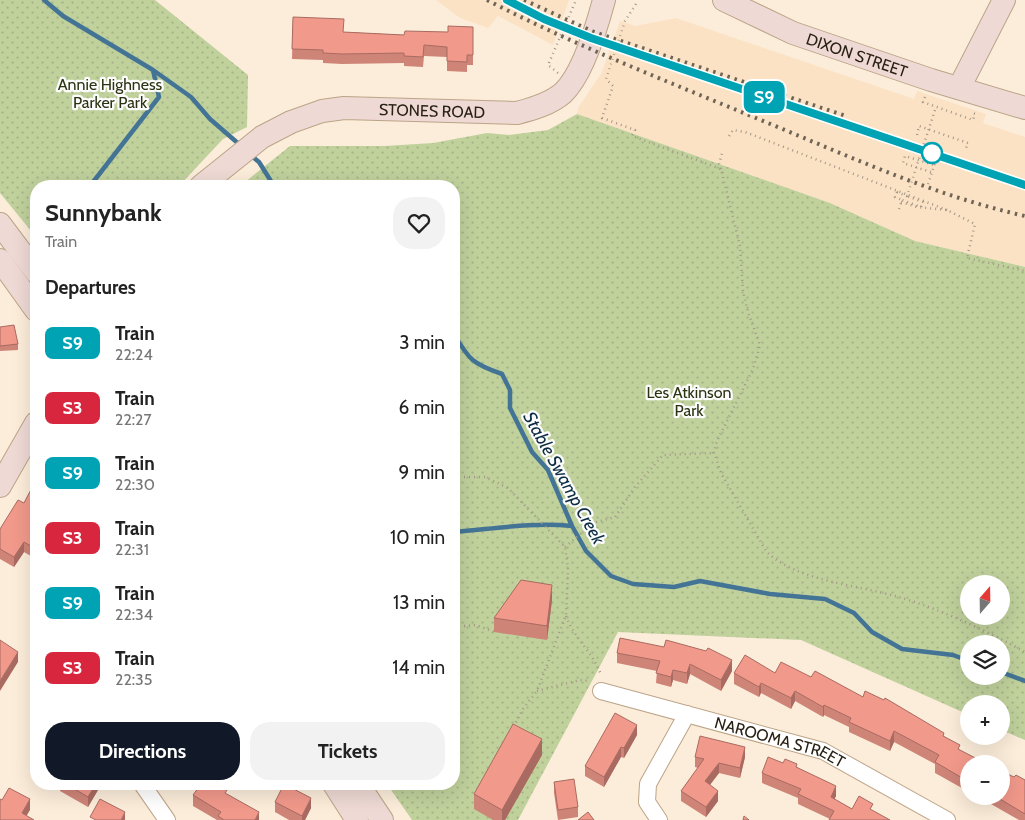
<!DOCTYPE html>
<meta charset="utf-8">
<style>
body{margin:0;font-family:Cabin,sans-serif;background:#f2f2f2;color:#222;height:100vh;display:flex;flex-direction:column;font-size:19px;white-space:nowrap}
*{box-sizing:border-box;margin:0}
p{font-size:16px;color:#767676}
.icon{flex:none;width:28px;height:28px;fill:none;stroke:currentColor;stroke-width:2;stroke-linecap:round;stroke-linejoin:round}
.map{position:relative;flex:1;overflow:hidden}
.side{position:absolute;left:30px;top:180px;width:430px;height:610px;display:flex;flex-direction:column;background:#fff;border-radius:20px;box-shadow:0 5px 20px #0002}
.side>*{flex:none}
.badge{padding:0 10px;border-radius:8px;font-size:18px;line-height:32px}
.needle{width:32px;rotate:20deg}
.controls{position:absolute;left:960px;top:575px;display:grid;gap:10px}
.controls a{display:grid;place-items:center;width:50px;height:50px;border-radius:50%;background:#fff;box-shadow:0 5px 20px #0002;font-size:25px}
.map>.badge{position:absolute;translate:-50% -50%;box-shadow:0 0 0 2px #fff}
h2{padding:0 15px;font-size:19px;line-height:45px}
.round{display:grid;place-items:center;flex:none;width:52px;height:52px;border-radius:20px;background:#f2f2f2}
.summary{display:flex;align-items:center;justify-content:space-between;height:85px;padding:0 15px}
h1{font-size:24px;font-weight:800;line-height:38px}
.action{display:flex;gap:10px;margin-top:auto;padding:10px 15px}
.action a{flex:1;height:58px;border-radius:20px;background:#111827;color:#fff;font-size:20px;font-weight:800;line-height:58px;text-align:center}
.action a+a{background:#f2f2f2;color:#222}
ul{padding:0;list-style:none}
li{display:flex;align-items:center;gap:15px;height:65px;padding:0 15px}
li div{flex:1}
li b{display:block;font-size:19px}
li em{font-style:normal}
li .badge{min-width:55px;font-weight:700;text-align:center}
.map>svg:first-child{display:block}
.built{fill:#fbe2c5}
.park{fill:url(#park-dots);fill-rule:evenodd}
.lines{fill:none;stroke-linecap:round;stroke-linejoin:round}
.stream{stroke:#437496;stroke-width:4.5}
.street-casing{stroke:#bca487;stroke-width:18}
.secondary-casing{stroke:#bca487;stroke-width:24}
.path{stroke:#a39787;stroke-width:2.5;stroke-dasharray:1 4;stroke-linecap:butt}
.street{stroke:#fff;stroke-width:16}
.secondary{stroke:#eed9d4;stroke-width:22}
.rail{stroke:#6e6355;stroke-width:4;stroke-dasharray:2.5 5;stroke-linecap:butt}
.path-bridge{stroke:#a39787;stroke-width:2.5;stroke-dasharray:1 4;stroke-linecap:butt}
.wall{fill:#cf8478}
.shaded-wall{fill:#a96b61}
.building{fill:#f1998b;stroke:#a96b61}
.line-casing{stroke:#fff;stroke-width:11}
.line{stroke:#00a3b4;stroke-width:8}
.stop-dot{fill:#fff;stroke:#00a3b4;stroke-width:2.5}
.labels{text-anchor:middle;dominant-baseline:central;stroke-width:4.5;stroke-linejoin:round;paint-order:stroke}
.street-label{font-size:16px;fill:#2a2115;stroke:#fcfcfc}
.park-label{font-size:16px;fill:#2b3311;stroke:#fcfcfc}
.water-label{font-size:18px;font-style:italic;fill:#0c2d43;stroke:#fcfcfc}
</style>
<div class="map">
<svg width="1025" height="820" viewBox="0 0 1025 820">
<defs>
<pattern id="park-dots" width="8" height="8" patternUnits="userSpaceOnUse" patternTransform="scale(1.25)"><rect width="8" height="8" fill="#c0d19c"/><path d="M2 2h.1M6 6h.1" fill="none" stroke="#a5b386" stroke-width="1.8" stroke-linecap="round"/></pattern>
</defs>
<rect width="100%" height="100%" fill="#fcedda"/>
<path class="built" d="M436,0H569L553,45L498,16L488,28L460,18Z
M676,18L914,99L917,91L986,114L983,123L1025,137V267L915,241L830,203L577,114L578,108L602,72L620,21L636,26Z"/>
<path class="park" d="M0,0H155L248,75L247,127L223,139L179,186H36V237L0,193Z
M577,114L830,203L915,241L1025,267V740L1001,730V704H969V715L801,640L618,632L518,820H412L387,784H454V186H240L290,146H385L433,143L487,133L509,135L548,130ZM969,584H1001V616H969ZM969,644H1001V676H969Z"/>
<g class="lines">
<path class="stream" d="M44,0L63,16L153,70L191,97L210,119L240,145
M249,154L259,162L274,186
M90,186L159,97L153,70
M454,334C469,360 473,364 502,374L510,390V408L532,452L548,470L572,526L586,551L611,576L633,584L674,587L700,581L770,594L825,599L854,613L872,632L902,649L953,655L969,661
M454,532C493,529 532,522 572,526
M1001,672L1025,681"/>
<defs>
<g id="street">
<path id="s1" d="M601,691L823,751L947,820"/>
<path d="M142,784L167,820"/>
<path d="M659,820L647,802L648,784L687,714"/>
</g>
<g id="secondary">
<path id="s2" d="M724,0L793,33L931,80L1025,108"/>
<path d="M959,88L1004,0"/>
<path id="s3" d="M201,186L262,137L291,122L322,111L344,108L517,113C533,109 550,104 563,93C583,74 597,26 604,0"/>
<path d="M0,224L36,272"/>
<path d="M0,260L36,310"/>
<path d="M0,486L36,423"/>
<path d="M334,784L357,820"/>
<path d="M358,784L382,820"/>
</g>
</defs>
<use href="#street" class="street-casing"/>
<use href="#secondary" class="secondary-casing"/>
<path class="path" d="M636,4L625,21L606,79L613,86L602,118L635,130L632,136L721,169L740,246L743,292L748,312L760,345L753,369L717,441L714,453L721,473L766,551C794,580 856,585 895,596C938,608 985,630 1025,652
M558,73L548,65L576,0
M925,97L923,102L973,120L975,114L973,113
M917,135L919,126L968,143L965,151
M729,136L733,130L745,132L947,210
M721,169L719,164L723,150
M931,172L903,163L905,156L934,165
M928,184L936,160
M897,192L895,197L902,200
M901,202L917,207L947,210L975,224L967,258L1025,271
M899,209L902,200L921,207L923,202L907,196
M454,477H485L508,488L565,547L568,568L566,615L537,691L523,709L514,726
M565,547L593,523L615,517L635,487L663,455L714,453
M566,616C575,640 593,652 601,675
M454,627L476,625L495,632
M537,691L580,680L589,681"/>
<use href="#street" class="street"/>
<use href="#secondary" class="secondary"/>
<path class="rail" d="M487,0C578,47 674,84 768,123C853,158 936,196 1025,216
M507,0L544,19L591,38L1025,185
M524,0L594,32L846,116"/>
<path class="path-bridge" d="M897,192L907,196L936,107"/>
</g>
<path class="wall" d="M293,17L344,32L404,35L448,32L473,27V65H467V72L447,71V57L424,56L423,67L404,66V63L342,64L323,63V60L292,59Z
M0,327L18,344V350L0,351Z
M36,463V479L34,477V467Z
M36,480V559L24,552L14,567L0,559V529L24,503Z
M552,600L547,640L494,632V618Z
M617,653L732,671L721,691L690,674L687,684L673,680L671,687L656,683L657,671L617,663Z
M734,673H775L811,677L863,697L944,736L960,750L969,764V792L935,773V764L894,742L890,751L849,732V727L824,715L823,717L795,701L791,709L761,693L759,697L734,684Z
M637,735L624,758L621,757L604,787L585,776V766Z
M542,755L505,820H493L474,809V794Z
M695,757H745L740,778L719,773L710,785L718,801L706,817L681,801V791L698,768L695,767Z
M783,763L797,767L836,796L834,799L852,809L873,804L830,819L798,804V798L762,783V773Z
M1014,777L1025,780V820H1019L977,796H1001Z
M554,782L578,807V817L558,820L554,793Z
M60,784H98V790L88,807L60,791Z
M263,784H278L274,790Z
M227,794L259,820H217L193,806V795Z
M275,802L311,808L305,820H289L275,812Z"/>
<path class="shaded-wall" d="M24,542V552L14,567V557Z
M552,585V600L547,640V626Z
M18,652V662L0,691V681Z
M732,660V671L721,691V680Z
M690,664V674L687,684V673Z
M673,670V680L671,687V677Z
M761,683V693L759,697V687Z
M795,691V701L791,709V698Z
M824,705V715L823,717V707Z
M637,725V735L624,758V748Z
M894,731V742L890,751V741Z
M542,739V755L505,820H502V810Z
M621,747V757L604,787V777Z
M745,747V757L740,778V768Z
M719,763V773L705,791V781Z
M96,784H98V790L88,807V797Z
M274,784H278L274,790Z
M836,786V796L831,807V797Z
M718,791V801L706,817V807Z
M311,798V808L305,820H302V816Z
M30,799V810L24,820L22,813Z
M125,812V820H121Z
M259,812V820H255Z"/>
<path class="building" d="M293,17L344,19L343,32L404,35L405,31L448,32V26L473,27V55H467V62L447,61V47L424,45L423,57L404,56V53L342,54L323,53V50L292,49Z
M14,325L18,344L0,346V327Z
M36,480V549L24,542L14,557L0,549V529L18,500L24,503Z
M521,580L552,585L547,626L494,618Z
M620,638L664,647L666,640L706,651L708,648L732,660L721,680L690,664L687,673L673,670L671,677L656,673L660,661L617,653Z
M0,640L18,652L0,681Z
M745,655L775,673L781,662L811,677L815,671L863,697L865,691L884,700L885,698L944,733L943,736L960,745L958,749L987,764H969V782L935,762L939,755L894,731L890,741L849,722L851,718L824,705L823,707L795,691L791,698L761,683L759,687L734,673Z
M615,713L637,725L624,748L621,747L604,777L585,766Z
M513,724L542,739L502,810L474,794Z
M700,736L745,747L740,768L719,763L705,781L718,791L706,807L681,791L704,759L695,757Z
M768,757L783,763L785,759L797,764L796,767L836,786L831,797L852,809L859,796L873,804L870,809L890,820H829L834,811L798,794L801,789L762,773Z
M1001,771L1014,777L1016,775L1025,780V814L995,796H1001Z
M574,779L578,807L558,810L554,782Z
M66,784H96L88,797Z
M201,784H218L227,790L225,793L259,812L255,820H224L218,816L221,812L193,795Z
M284,784L311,798L302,816L275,802Z
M9,788L30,799L22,813L34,820H0V799L2,800Z
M100,799L125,812L121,820H96L90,817Z
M588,812L594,820H578Z
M744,816L749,820H743Z"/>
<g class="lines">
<defs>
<path id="line" d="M507,0L544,19L591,38L1025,185"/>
</defs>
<use href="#line" class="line-casing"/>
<use href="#line" class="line"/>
</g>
<circle class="stop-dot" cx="932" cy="153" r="10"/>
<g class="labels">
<g class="street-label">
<text stroke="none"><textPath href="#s2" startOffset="144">DIXON STREET</textPath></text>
<text stroke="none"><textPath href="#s3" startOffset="254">STONES ROAD</textPath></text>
<text stroke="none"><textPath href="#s1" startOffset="186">NAROOMA STREET</textPath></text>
</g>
<g class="park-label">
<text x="110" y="84">Annie Highness<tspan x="110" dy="18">Parker Park</tspan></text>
<text x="689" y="392">Les Atkinson<tspan x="689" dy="18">Park</tspan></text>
</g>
<g class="water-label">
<text transform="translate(564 478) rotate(61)">Stable Swamp Creek</text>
</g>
</g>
</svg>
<div class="controls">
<a><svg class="needle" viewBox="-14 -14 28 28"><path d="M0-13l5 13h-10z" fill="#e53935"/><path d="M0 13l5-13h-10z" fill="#767676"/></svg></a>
<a><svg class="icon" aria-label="layers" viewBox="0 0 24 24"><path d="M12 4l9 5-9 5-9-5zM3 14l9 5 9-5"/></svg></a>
<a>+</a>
<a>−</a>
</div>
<b class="badge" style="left:764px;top:97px;background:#00a3b4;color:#fff">S9</b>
<section class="side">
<div class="summary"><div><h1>Sunnybank</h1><p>Train</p></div><a class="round"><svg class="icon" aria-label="heart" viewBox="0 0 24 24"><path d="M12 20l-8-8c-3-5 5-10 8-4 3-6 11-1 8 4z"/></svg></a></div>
<h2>Departures</h2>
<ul>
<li><span class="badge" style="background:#00a3b4;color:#fff">S9</span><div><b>Train</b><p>22:24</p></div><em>3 min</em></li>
<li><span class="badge" style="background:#d7263d;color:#fff">S3</span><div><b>Train</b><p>22:27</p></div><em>6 min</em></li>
<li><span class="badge" style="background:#00a3b4;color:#fff">S9</span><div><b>Train</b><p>22:30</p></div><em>9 min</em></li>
<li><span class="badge" style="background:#d7263d;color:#fff">S3</span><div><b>Train</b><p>22:31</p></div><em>10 min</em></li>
<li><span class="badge" style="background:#00a3b4;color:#fff">S9</span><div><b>Train</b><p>22:34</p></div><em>13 min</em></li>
<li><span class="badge" style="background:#d7263d;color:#fff">S3</span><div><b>Train</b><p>22:35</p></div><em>14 min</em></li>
</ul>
<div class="action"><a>Directions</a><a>Tickets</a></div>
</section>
</div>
